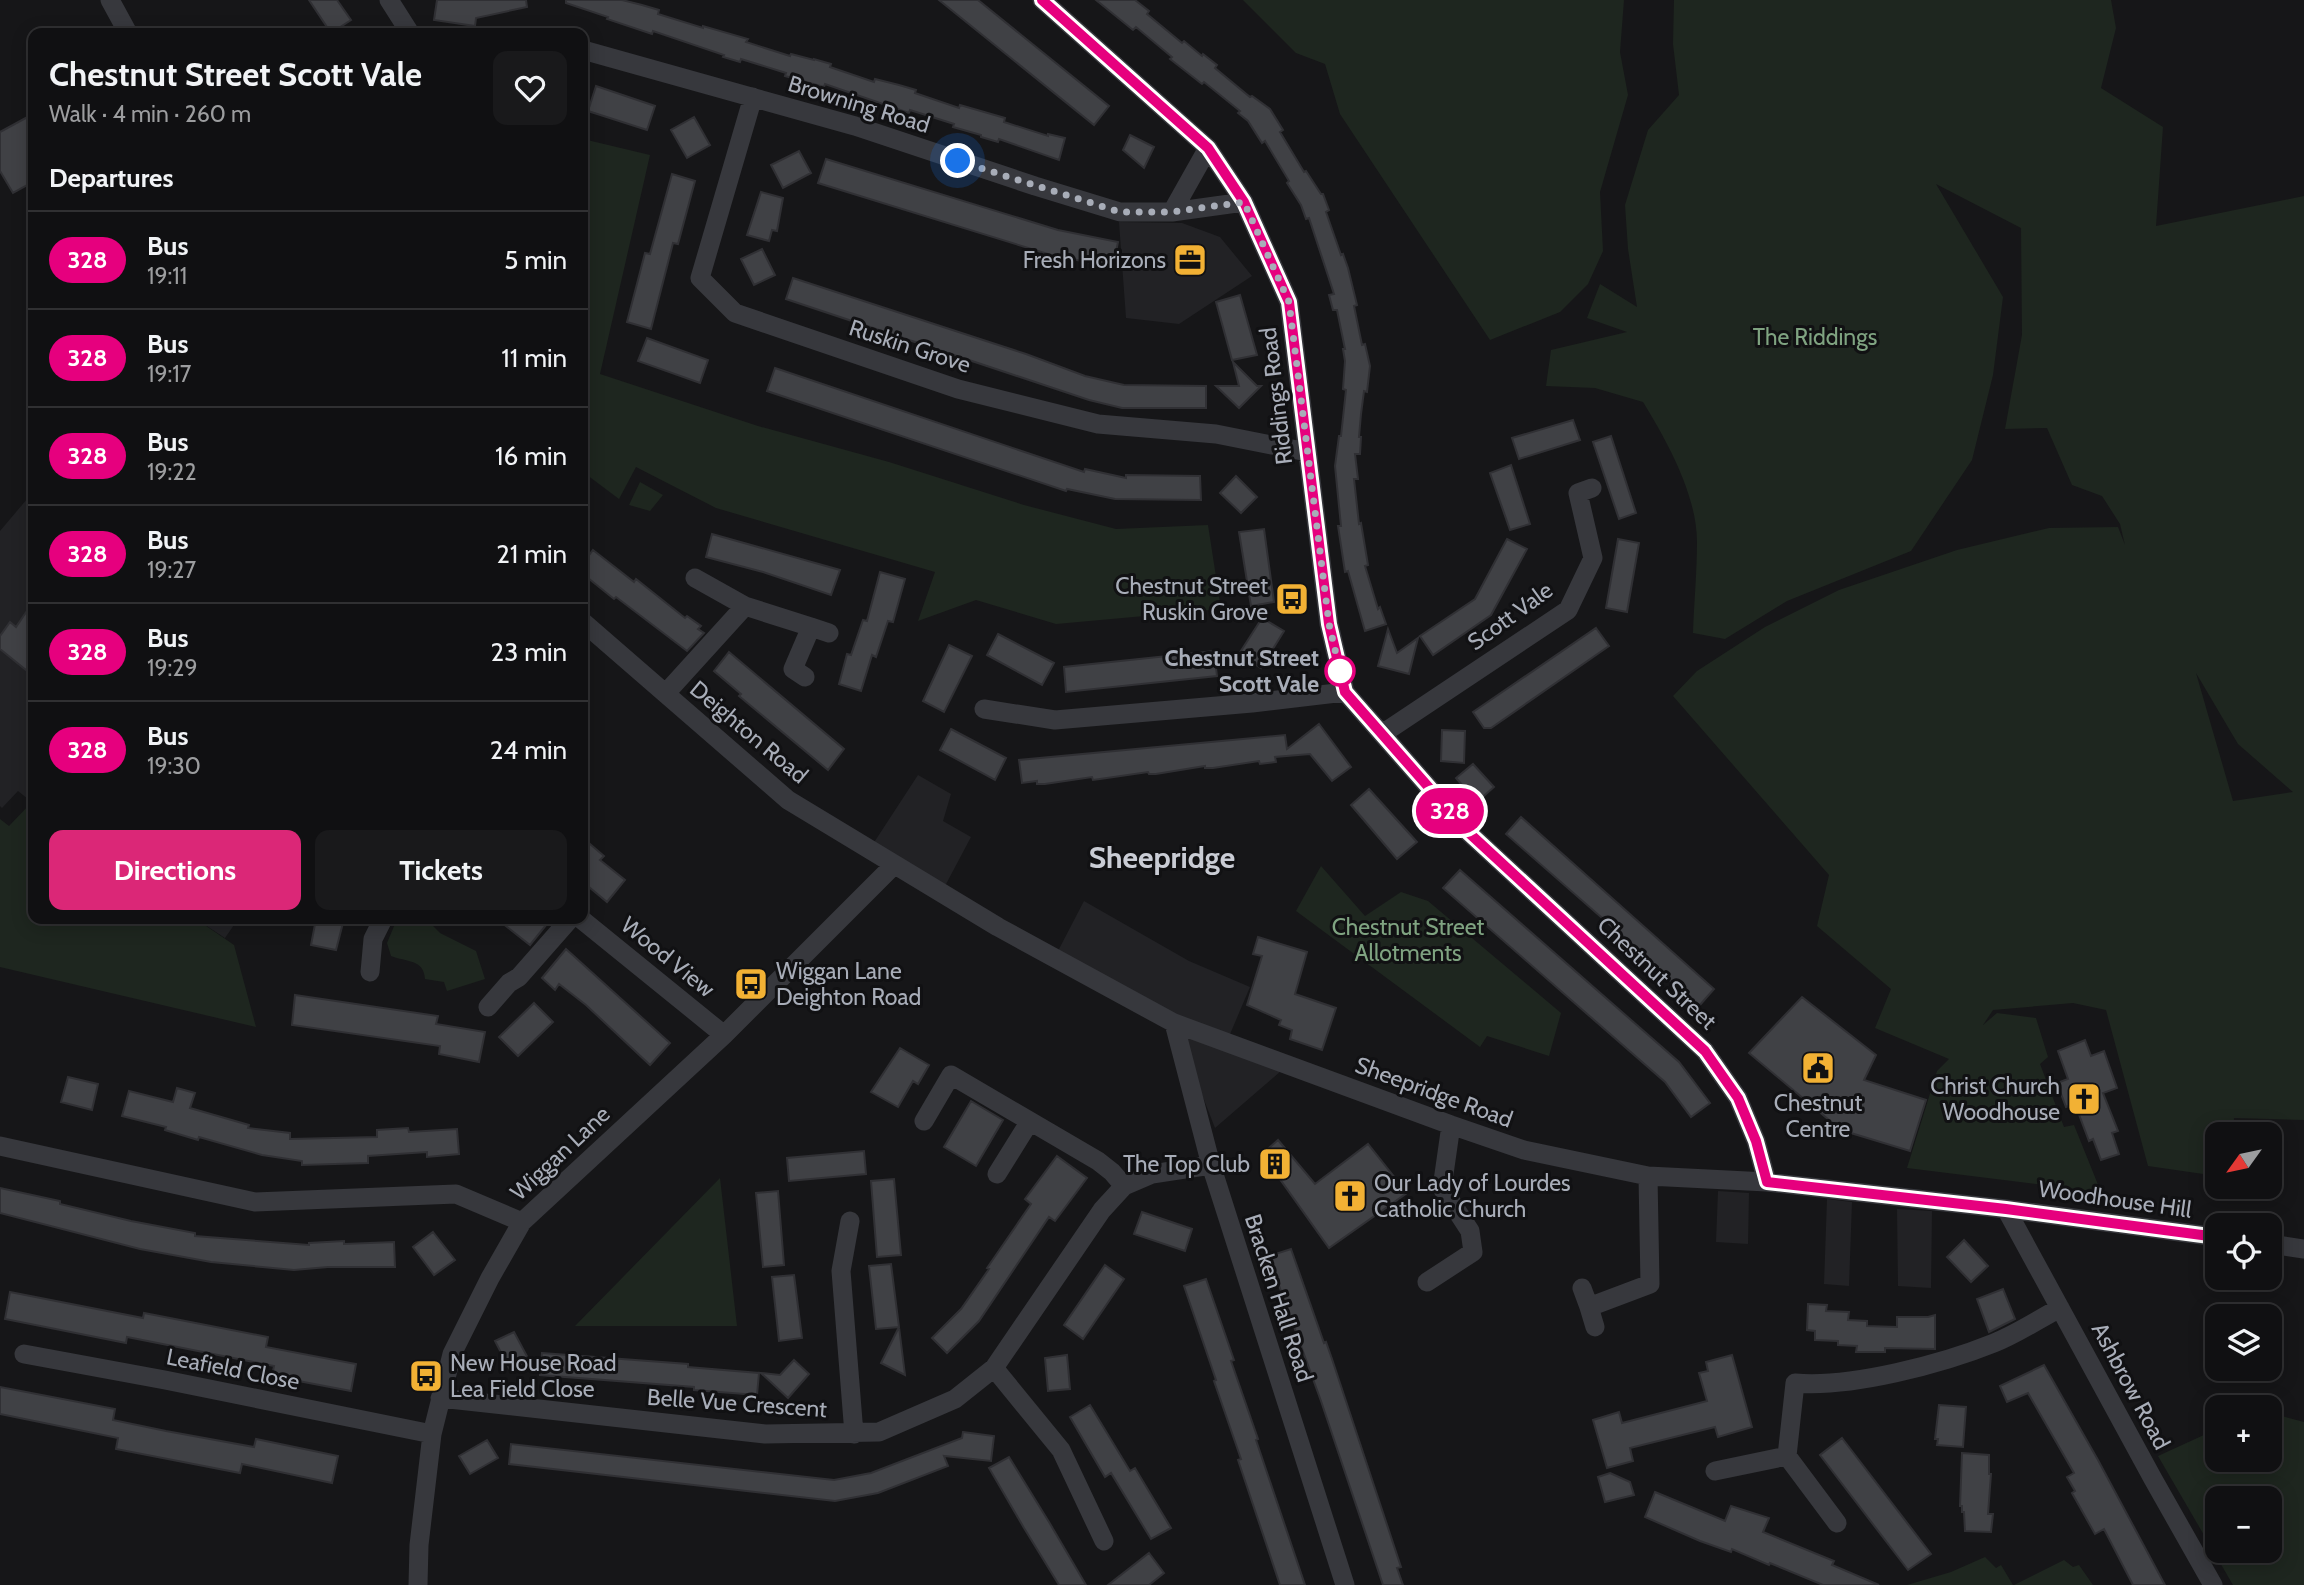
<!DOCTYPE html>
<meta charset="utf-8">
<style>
body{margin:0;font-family:Cabin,sans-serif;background:#19191b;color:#f1f3f6;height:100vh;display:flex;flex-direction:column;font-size:26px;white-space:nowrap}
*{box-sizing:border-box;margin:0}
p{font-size:23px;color:#9c9d9f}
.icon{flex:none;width:38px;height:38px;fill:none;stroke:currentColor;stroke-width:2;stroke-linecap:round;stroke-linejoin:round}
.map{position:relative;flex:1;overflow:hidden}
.panel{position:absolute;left:28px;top:28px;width:560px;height:896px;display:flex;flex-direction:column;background:#101012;border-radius:14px;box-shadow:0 4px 18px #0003,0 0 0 2px #303032}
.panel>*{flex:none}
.badge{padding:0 14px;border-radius:23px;font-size:24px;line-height:46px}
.needle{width:46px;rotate:237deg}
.fabs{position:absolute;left:2205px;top:1122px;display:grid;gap:14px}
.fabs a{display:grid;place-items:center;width:77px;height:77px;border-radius:14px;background:#101012;box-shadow:0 4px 18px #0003,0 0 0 2px #303032;font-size:35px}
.you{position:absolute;width:35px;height:35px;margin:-18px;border:5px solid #fff;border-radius:50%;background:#1a73e8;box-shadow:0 0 0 10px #1a73e833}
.map>.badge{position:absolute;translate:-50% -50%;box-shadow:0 0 0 4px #fff}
h2{padding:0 21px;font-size:26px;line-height:63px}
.round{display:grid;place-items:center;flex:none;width:74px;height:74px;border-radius:14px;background:#19191b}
.summary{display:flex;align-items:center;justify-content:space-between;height:119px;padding:0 21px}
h1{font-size:33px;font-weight:700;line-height:52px}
.primary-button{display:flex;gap:14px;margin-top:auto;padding:14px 21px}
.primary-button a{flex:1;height:80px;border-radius:14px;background:#db2777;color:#fff;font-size:28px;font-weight:700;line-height:80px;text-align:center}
.primary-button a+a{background:#19191b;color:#f1f3f6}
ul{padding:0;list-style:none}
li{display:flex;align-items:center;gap:21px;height:98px;padding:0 21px;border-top:2px solid #303032}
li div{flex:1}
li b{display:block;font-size:26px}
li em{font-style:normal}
li .badge{min-width:77px;font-weight:700;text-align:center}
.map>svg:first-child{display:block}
.built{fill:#222225}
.green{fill:#1e261f;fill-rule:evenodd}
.building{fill:#404145;stroke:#303034;stroke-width:2}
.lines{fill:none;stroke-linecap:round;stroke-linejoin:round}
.minor{stroke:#37383d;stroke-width:19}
.line-casing{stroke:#fff;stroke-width:16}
.line{stroke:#e6007e;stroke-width:10}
.walk{stroke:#a8adb8;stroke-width:7;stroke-dasharray:0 12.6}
.stop-dot{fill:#fff;stroke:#e6007e;stroke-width:3.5}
.labels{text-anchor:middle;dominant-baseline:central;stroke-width:6;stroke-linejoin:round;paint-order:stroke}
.street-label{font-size:23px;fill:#a8adb8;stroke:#111113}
.poi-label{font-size:23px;fill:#a8adb8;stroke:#111113;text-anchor:end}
.park-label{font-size:23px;fill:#7fa381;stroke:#111113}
.stop-label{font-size:23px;font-weight:bold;fill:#a8adb8;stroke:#111113;text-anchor:end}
.district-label{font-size:30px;font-weight:bold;fill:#c9ccd4;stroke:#111113}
</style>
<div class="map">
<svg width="2304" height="1585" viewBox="0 0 2304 1585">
<rect width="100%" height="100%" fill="#161618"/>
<path class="built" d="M1119,222L1182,223L1220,237L1252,276L1179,324L1126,318Z
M33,492V803L18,791L2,808L0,806V531Z
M918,775L951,794L943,821L971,837L945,886L873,844Z
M1084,901L1189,961L1250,987L1225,1046L1281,1071L1215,1128L1201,1092L1178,1017L1058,951Z
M196,919H238L225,938Z
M1718,1191L1749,1193L1748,1244L1716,1242Z
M1827,1199L1852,1202L1849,1286L1824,1284Z
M1897,1209L1932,1211L1931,1288L1898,1286Z"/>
<path class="green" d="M1243,0H1624L1620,52L1628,95L1600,192L1603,251L1588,284L1560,312L1490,340L1340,114L1325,64L1296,53Z
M1674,0H2111L2116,28L2101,88L2163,127L2156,226L2304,196V1120L2234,1118L2233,1134H2217V1176L2148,1166L2106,1010L2073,1003L1993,1010L1983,1025L1997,1013L2036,1018L2048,1057L2040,1064L2064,1127L2074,1125L2101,1192L1907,1168L1937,1071L1949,1059L1875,1028L1891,989L1817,926L1829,875L1673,696L1697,671L1765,627L1839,590L1957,550L2049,528L2118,527L2125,545L2120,524L2102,496L2072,485L2047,428L2005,429L2022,335L2021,228L1936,184L2003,297L1993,375L1972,460L1911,551L1787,601L1725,639L1693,633C1694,603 1697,572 1697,542C1697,495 1667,441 1643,402L1595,388L1546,386L1551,350L1627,332L1587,318L1600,284L1637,307L1628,249L1625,205L1648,130L1679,95L1673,44ZM2196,673L2238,744L2293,792L2233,801Z
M583,139L650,155L600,374L758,426L889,462L1024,505L1116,529L1208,525L1221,609L1056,624L976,600L918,621L935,572L716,508L636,467L619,499L583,472Z
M640,482L663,495L650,511L629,505Z
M32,802L33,919H196L234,945L256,1027L0,967V819L9,826Z
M1321,866L1365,916L1401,892L1428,901L1561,1013L1549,1056L1487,1036L1480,1047L1296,911Z
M397,919H431L432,925L440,933L476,951L485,979L447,991L444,982L425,979C424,959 406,962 391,956L387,943Z
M720,1178L737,1326H575Z
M2270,1413L2304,1422V1585H2233L2158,1456L2217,1429V1460H2270ZM2217,1498H2270V1550H2217Z
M1985,1557L1996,1568L2001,1565L2013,1585H1907L1951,1572Z
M2064,1560L2073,1567L2079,1565L2093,1585H2014Z"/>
<path class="building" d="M309,0H337L351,20L331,33Z
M437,0H526L527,7L476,18L475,26L434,20Z
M566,0H622L642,5L659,10L658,14L703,28V26L748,39L746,42L790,56L791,54L814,60V59L831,64L830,67L874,82L875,79L899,85L916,90L915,93L959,108L960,105L1005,118L1004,122L1048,136V134L1065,138L1059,160L999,139L998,142L981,137V135L953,127L954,124L910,110L909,113L825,84L824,87L785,76L786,73L741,59L740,62L723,57L724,55L653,31L652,34L607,19L608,17L566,3Z
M939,0H978L1109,106L1094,125Z
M1096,0H1135L1149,11L1147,14L1182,43L1184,41L1202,56L1203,54L1217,65L1215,68L1250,97L1252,96L1270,109L1283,130L1280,132L1304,172L1306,171L1321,194H1323L1329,210L1326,212L1341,255L1343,254L1348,268L1357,305L1354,306L1362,345L1365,344L1370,366L1367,392L1364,391L1361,414L1359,437H1361L1360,454H1355L1358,479H1354L1359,524L1361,523L1368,565L1365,566L1378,609L1380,607L1386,624L1365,631L1348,571L1345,572L1338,526H1341L1335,466L1339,436H1341L1346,390L1343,389L1345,361L1343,349H1345L1337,310H1333L1329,295L1334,294L1309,218L1306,219L1301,205L1287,183L1289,181L1265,141L1262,143L1248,121L1238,113L1240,111L1204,82L1202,84L1170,59L1172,57L1136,27L1133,30Z
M596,86L655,106L647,130L588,111Z
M33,114V182L13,193L0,171V132Z
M694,117L710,145L687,158L671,130Z
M1130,135L1154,147L1144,168L1123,150Z
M799,151L811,173L783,188L771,165Z
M826,159L1058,230L1118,242L1113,267L1051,255L818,183Z
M672,174L695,181L678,244L673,243L651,329L627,322L645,253L650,254Z
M761,192L783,198L777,231L772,230L769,241L747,235Z
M762,249L775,275L754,285L741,259Z
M793,278L1026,354L1085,376L1124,385L1206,386V408H1122L1089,400L786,299Z
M1240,295L1257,355L1232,360L1216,302Z
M647,338L708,360L700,383L638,361Z
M1233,362L1257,386H1261L1239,408L1216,386H1239Z
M775,368L1084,472L1085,469L1126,478V475L1200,476L1201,500L1115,499L1067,489L1066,491L767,391Z
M1573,420L1580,440L1519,459L1512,438Z
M1611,436L1636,513L1619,519L1593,442Z
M1511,465L1530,524L1510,530L1490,473Z
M1236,476L1257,497L1241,513L1220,493Z
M1264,529L1274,602L1251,606L1239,532Z
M712,534L840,570L831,595L763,572L706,557Z
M1507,539L1527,549L1491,615L1433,655L1420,636L1475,599Z
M1618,539L1639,543L1627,612L1606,608Z
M593,550L634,582L636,579L685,618L687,616L701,626L698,629L704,633L687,651L616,597L614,599L583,574V563Z
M880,572L905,579L893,622L888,621L876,657L872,655L861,691L839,684L847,654L851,655L863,620L867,621Z
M33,602V661L26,670L0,649V636L10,622L16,627Z
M1262,618L1284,631L1261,668L1239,654Z
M1596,628L1609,646L1491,728H1484L1473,712Z
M1388,629L1397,653L1418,638L1409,674L1378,666Z
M998,634L1054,663L1042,685L987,655Z
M949,645L972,656L944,712L923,701Z
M1214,651L1217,676L1066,692L1064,667Z
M729,652L844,749L828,770L751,706L739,696L741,694L714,671Z
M1319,724L1351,767L1332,781L1310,754L1275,757L1276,762L1260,764L1259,761L1213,768H1205V766L1156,774H1149L1148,772L1100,779L1093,780L1092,777L1045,784H1037V781L1022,783L1019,760L1285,735L1287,749Z
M951,729L1006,758L995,780L940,750Z
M1442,730L1465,731L1464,763L1441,761Z
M1473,764L1494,787L1477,802L1456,778Z
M1369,789L1417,842L1397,859L1351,805Z
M1521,817L1714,989L1699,1006L1648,961L1649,959L1506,834Z
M583,838L604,856L600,860L625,880L607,902L583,882Z
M1460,870L1679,1062L1710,1103L1691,1117L1665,1082L1443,888Z
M316,919H344L336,950L311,945Z
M497,919H551L530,945Z
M1258,937L1307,952L1295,994L1336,1008L1322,1050L1290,1039L1292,1030L1279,1025L1281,1020L1247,1005L1262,956L1253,954Z
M566,949L670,1043L650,1065L586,1005L559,984L555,990L542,978Z
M295,995L438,1016L436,1024L485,1032L479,1062L439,1054L440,1046L292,1025Z
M1802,997L1876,1055L1864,1080L1926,1100L1910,1151L1841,1130L1749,1053Z
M534,1003L553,1022L518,1056L499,1037Z
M2085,1040L2091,1056L2104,1051L2117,1088L2103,1093L2118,1131L2112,1133L2119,1154L2101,1160L2093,1139L2089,1141L2075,1104L2066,1107L2057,1083L2068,1079L2058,1051Z
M900,1048L929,1065L918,1084L913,1081L898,1107L871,1092Z
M68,1077L98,1084L92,1110L61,1102Z
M177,1088L195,1093L190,1108L249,1125L248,1128L290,1133V1139L377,1137V1130L408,1128L409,1132L457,1129L459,1154L427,1157V1152L368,1156V1163L302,1165V1161L262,1155L199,1137L198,1140L165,1130L166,1127L122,1116L129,1091L173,1102Z
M971,1101L1003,1120L976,1166L944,1147Z
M1278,1140L1315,1184L1368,1144L1407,1193L1329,1248L1262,1154Z
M864,1151L866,1174L789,1181L787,1158Z
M1057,1156L1087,1178L1055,1221L1049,1217L979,1321L947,1353L932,1338L961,1309L989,1269L987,1268L1031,1204L1025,1199Z
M894,1179L901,1255L877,1257L871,1181Z
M0,1188L60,1201V1204L131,1221L195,1233V1236L309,1245V1243L344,1241V1244L394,1242L395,1267H328L294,1270L211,1262L140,1249L0,1213Z
M778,1191L784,1265L763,1267L756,1193Z
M1142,1212L1192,1229L1185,1251L1134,1234Z
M433,1232L455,1260L434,1275L413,1247Z
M1964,1240L1988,1266L1971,1282L1947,1257Z
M1291,1249L1324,1343L1326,1342L1332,1359L1401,1567L1397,1568L1403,1585H1383L1321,1401L1277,1280L1269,1256Z
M891,1264L899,1327L876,1329L869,1266Z
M1105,1265L1124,1279L1083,1339L1064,1325Z
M794,1275L802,1338L779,1341L772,1277Z
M1206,1279L1234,1360L1231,1361L1258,1439L1256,1440L1305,1585H1280L1238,1460L1241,1459L1214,1381L1216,1380L1184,1286Z
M2003,1289L2015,1319L1989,1332L1977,1299Z
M10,1292L143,1318L144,1313L268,1337L266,1347L356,1364L351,1391L272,1376L274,1366L127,1337L126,1343L5,1319Z
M1808,1304L1827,1305L1826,1311L1849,1312L1848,1320L1867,1321V1326L1897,1327V1317H1928L1935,1315V1349L1885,1348V1352H1856L1857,1346L1838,1345V1341L1815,1340V1331L1807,1330Z
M899,1327L905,1375L881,1363Z
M514,1332L529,1360L510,1370L495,1341Z
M542,1353L688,1364V1367L759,1373L757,1395L694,1390V1387L540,1375Z
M1067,1355L1070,1389L1048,1391L1045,1358Z
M1732,1355L1752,1427L1718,1437L1715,1427L1630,1448L1633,1461L1607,1468L1593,1420L1619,1412L1622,1423L1707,1401L1699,1373L1708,1371L1706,1362Z
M794,1360L809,1374L788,1398L761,1373L780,1375Z
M2044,1365L2098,1460L2165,1585H2133L2104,1529L2095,1534L2072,1493L2075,1491L2067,1477L2074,1473L2028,1393L2007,1402L2000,1386Z
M0,1387L115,1409L113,1420L166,1431L254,1447L256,1439L338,1456L332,1483L242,1464L240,1473L116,1449L118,1438L0,1414Z
M1090,1405L1130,1471L1135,1468L1171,1528L1151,1539L1111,1473L1105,1477L1070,1417Z
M1939,1405L1966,1407L1963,1447L1937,1445L1938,1439H1935Z
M963,1432L994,1436L991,1461L944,1456L948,1466L878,1493L835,1501L509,1464L511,1444L834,1480L871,1473L962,1438Z
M1842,1438L1931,1554L1908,1570L1820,1455Z
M487,1440L498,1458L470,1474L459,1456Z
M1962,1453L1989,1455V1474H1991L1988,1514H1993L1991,1532L1965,1531L1964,1512H1962V1506H1960Z
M1009,1457L1049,1522L1086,1585H1059L1024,1528L989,1468Z
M1610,1473L1630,1482L1634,1495L1605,1502L1598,1477Z
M1655,1492L1725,1521L1731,1506L1769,1518L1763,1532L1834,1561L1832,1565L1879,1585H1823L1770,1563L1769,1565L1732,1549L1731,1552L1700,1541L1645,1517Z
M1149,1553L1164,1573L1149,1585H1108Z"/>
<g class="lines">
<path class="minor" d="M110,0L128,33
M389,0L410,33
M1042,0L1208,148L1244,202L1289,302L1329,624L1345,692L1468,832L1705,1051L1738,1098L1756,1141L1767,1182
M583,50L855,126L1035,186L1120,212H1172L1244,202
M753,97L700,278L735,313L958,389L1098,424L1216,434L1307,452
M1172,212L1208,148
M745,606L811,627L793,669L805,677
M583,622L788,800L998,927L1174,1023L1451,1125L1524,1150L1648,1176L1767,1182L2006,1209L2217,1237
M811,627L829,633
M666,693L745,606L695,578
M984,709L1055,720L1252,703L1345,692
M1382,734L1568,610L1593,558L1578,493L1592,488
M581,919L724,1035
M370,972L373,939L383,919
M488,1007L509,983L519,977L570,919
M1174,1023L1211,1165L1345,1585
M924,1121L951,1075L1098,1161L1112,1172L1124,1186
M0,1146L255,1202L456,1194L522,1222
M997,1174L1030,1121
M2006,1209L2153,1479L2213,1585
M850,1221L841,1271L854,1434
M2270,1244L2304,1249
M1427,1282L1473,1252L1470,1231L1442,1188L1451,1125
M1582,1288L1589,1307
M1595,1327L1589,1307L1650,1284L1648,1176
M24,1354L165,1380L432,1434
M994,1368L1061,1450L1104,1541
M440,1398L765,1434L879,1432L955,1399L994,1368L1102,1210L1124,1186L1152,1174L1211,1165
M1787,1456L1837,1523
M1715,1471L1787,1456L1795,1383C1851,1388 1942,1364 1994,1343C2017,1334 2039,1319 2060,1308
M418,1585L419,1545L432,1434L452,1354L490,1278L522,1222L724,1035L893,866"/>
</g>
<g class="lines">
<defs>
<path id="line" d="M1042,0L1208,148L1244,202L1289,302L1329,624L1345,692L1468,832L1705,1051L1738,1098L1756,1141L1767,1182L2006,1209L2217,1237"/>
</defs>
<use href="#line" class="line-casing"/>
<use href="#line" class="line"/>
<path class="walk" d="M958,161L1120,212H1172L1244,202L1289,302L1329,624L1340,671"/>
</g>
<defs>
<symbol id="office-square" viewBox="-11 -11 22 22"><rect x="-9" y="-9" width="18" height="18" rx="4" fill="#f2b134" stroke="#111113"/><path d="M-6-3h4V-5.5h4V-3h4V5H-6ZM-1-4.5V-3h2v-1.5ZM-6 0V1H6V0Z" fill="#111"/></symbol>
<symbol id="bus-square" viewBox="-11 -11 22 22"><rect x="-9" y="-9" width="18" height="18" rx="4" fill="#f2b134" stroke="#111113"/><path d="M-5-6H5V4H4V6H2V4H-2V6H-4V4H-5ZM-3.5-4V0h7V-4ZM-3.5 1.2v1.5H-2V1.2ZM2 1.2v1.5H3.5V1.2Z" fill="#111"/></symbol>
<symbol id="civic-square" viewBox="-11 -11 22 22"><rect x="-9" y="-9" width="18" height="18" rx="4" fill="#f2b134" stroke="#111113"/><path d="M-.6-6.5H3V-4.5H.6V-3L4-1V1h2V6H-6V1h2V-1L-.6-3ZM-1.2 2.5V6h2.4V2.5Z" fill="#111"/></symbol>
<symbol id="church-square" viewBox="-11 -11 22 22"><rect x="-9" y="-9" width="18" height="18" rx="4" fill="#f2b134" stroke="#111113"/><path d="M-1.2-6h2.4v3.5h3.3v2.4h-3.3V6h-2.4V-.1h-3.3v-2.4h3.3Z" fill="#111"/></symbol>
<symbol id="building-square" viewBox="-11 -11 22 22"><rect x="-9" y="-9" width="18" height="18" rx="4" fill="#f2b134" stroke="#111113"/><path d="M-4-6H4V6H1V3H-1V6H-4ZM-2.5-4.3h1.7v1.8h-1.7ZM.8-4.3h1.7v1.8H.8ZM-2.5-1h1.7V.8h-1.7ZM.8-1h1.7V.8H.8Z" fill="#111"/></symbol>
</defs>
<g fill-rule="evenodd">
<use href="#office-square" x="1171" y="241" width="38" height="38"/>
<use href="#bus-square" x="1273" y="580" width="38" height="38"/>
<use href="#bus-square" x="732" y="965" width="38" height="38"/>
<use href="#civic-square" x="1799" y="1049" width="38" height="38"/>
<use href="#church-square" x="2065" y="1080" width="38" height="38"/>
<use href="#building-square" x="1256" y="1145" width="38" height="38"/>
<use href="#church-square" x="1331" y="1177" width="38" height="38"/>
<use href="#bus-square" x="407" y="1357" width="38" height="38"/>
</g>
<circle class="stop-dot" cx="1340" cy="671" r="14"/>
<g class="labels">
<g class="street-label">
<text transform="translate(859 104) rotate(17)">Browning Road</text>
<text transform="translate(910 346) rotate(18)">Ruskin Grove</text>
<text transform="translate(1276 396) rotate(-97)">Riddings Road</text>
<text transform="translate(1510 616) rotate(-36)">Scott Vale</text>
<text transform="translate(749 732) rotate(40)">Deighton Road</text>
<text transform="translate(668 957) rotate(39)">Wood View</text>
<text transform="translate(1657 973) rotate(43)">Chestnut Street</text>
<text transform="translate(1434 1092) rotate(20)">Sheepridge Road</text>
<text transform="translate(560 1153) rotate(-43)">Wiggan Lane</text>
<text transform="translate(2115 1199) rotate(8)">Woodhouse Hill</text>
<text transform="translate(1279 1298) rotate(72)">Bracken Hall Road</text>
<text transform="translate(233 1369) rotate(11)">Leafield Close</text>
<text transform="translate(2131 1386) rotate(62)">Ashbrow Road</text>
<text transform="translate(737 1403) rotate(4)">Belle Vue Crescent</text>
</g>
<g class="poi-label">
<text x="1166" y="260">Fresh Horizons</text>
<text x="1268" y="586">Chestnut Street<tspan x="1268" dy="26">Ruskin Grove</tspan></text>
<text x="776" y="971" text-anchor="start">Wiggan Lane<tspan x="776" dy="26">Deighton Road</tspan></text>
<text x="2060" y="1086">Christ Church<tspan x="2060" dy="26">Woodhouse</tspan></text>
<text x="1818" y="1103" text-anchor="middle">Chestnut<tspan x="1818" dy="26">Centre</tspan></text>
<text x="1250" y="1164">The Top Club</text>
<text x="1374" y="1183" text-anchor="start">Our Lady of Lourdes<tspan x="1374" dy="26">Catholic Church</tspan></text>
<text x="450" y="1363" text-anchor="start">New House Road<tspan x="450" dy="26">Lea Field Close</tspan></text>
</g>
<g class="park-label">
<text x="1815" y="337">The Riddings</text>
<text x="1408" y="927">Chestnut Street<tspan x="1408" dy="26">Allotments</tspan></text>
</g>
<g class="stop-label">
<text x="1319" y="658">Chestnut Street<tspan x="1319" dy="26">Scott Vale</tspan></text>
</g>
<g class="district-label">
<text x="1162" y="857">Sheepridge</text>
</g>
</g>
</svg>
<div class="fabs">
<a><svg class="needle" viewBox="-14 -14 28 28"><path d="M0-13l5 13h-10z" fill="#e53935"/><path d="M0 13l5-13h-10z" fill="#9c9d9f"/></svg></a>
<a><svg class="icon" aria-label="locate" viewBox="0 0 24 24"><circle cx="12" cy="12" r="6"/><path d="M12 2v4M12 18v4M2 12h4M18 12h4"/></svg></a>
<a><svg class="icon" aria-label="layers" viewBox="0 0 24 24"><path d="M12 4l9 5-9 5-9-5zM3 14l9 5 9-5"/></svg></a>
<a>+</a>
<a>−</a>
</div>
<div class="you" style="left:958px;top:161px"></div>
<b class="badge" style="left:1450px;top:811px;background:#e6007e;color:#fff">328</b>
<section class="panel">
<div class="summary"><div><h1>Chestnut Street Scott Vale</h1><p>Walk · 4 min · 260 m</p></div><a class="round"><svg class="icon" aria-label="heart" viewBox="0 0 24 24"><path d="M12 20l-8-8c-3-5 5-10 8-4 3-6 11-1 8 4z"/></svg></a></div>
<h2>Departures</h2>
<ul>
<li><span class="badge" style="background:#e6007e;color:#fff">328</span><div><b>Bus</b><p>19:11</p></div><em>5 min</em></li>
<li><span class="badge" style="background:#e6007e;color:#fff">328</span><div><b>Bus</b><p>19:17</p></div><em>11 min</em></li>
<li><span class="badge" style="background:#e6007e;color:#fff">328</span><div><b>Bus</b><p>19:22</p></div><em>16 min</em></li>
<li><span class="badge" style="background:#e6007e;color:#fff">328</span><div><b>Bus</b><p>19:27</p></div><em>21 min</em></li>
<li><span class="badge" style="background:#e6007e;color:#fff">328</span><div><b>Bus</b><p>19:29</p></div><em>23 min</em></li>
<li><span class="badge" style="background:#e6007e;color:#fff">328</span><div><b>Bus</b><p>19:30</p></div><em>24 min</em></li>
</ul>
<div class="primary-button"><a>Directions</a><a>Tickets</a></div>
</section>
</div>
